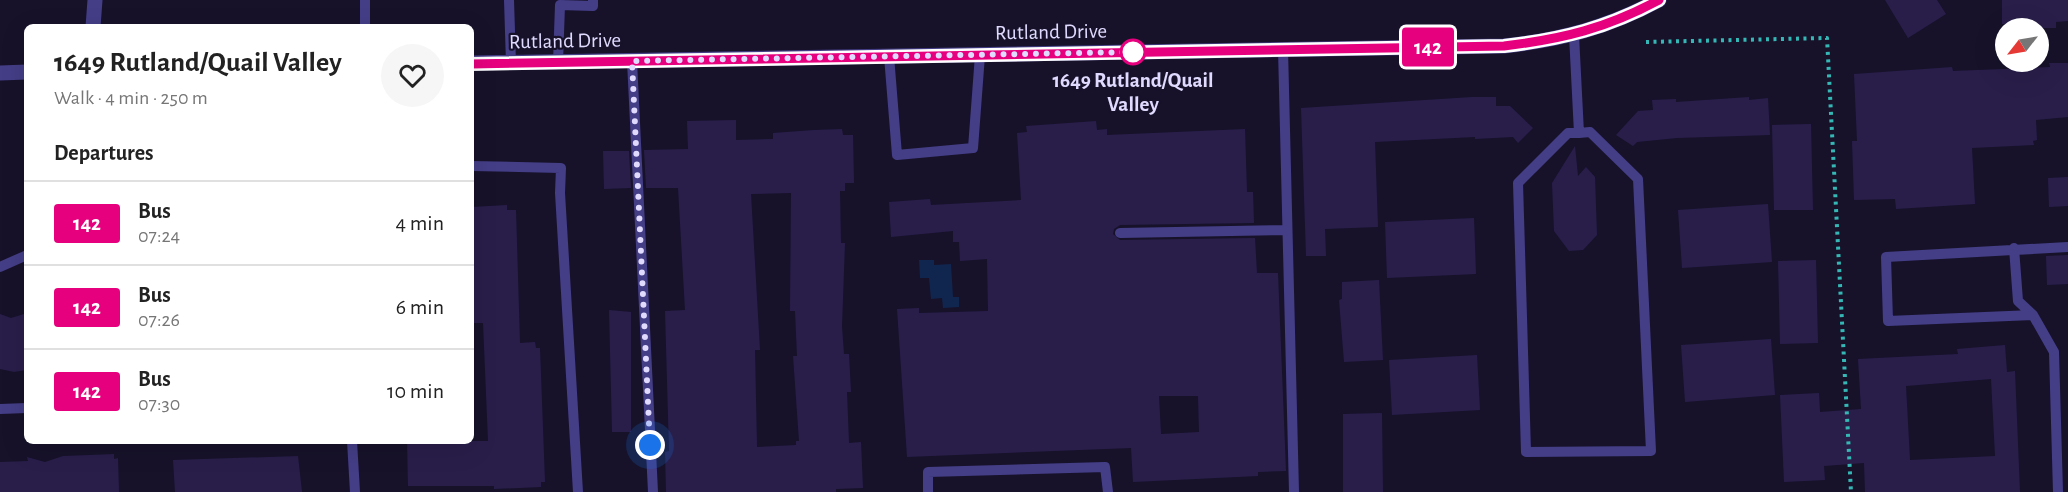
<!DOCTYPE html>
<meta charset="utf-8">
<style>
body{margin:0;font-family:"Alegreya Sans",sans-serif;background:#f6f6f6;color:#222;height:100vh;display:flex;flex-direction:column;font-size:22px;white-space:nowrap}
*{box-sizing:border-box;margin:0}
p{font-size:20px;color:#767676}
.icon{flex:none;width:33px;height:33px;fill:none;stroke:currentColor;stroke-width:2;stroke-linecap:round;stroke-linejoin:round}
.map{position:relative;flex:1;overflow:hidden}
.panel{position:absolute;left:24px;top:24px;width:450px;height:420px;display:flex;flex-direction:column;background:#fff;border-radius:9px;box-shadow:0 6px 24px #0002}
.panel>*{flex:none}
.badge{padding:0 12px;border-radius:4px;font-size:21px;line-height:39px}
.needle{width:39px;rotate:239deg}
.controls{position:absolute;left:1995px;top:18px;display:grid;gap:12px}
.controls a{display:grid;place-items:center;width:54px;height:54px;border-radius:50%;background:#fff;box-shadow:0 6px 24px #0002;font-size:30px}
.you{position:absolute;width:30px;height:30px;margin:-15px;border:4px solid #fff;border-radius:50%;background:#1a73e8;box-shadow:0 0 0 9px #1a73e833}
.map>.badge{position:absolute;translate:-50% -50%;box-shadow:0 0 0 3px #fff}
h2{padding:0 30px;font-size:22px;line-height:54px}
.round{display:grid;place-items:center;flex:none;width:63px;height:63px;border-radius:32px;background:#f6f6f6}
.head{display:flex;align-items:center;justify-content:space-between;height:102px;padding:0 30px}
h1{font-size:28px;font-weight:700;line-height:45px}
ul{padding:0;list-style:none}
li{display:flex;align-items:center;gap:18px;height:84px;padding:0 30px;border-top:2px solid #e0e0e0}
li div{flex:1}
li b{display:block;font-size:22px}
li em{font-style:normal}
li .badge{min-width:66px;font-weight:700;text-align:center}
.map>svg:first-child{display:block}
.water{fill:#11264e}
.building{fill:#291e4a;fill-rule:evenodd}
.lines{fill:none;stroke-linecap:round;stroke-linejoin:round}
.path{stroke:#35b8b5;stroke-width:4;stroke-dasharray:3 4.5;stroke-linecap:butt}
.service{stroke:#443e87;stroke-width:10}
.minor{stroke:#443e87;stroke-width:15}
.tertiary{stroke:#443e87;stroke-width:15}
.line-casing{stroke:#fff;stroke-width:14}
.line{stroke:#e6007e;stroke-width:9}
.walk{stroke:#e0dbfe;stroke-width:6;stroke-dasharray:0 10.8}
.stop-dot{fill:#fff;stroke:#e6007e;stroke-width:3}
.labels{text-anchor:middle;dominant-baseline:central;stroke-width:4.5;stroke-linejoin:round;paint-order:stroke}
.street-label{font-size:21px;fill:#e0dbfe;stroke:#17122a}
.stop-label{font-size:21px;font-weight:bold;fill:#e0dbfe;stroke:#17122a}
</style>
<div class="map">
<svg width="2068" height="492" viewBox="0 0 2068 492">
<rect width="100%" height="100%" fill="#17122a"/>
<path class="water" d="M919,260H934V265L951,264L953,297H959V307L943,308L942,298L931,299L929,278H920Z"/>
<path class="building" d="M1885,0H1937L1946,14L1908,38Z
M2002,0H2068V21L2056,22V28H2008V24H2002Z
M2049,63H2068V117L2036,120L2037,140L2033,141L2034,145L1972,148L1975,204L1896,209L1895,199L1854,200L1852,141H1857L1854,74L1952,67L1953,71L2050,67Z
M1472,97H1496V106H1510L1533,128L1518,143L1513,137L1475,139V137L1375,142L1378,227L1325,229L1326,256H1306L1301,108Z
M1749,97V100L1768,98L1770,135L1677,138L1637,142L1633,146L1616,135L1638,111L1653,110L1652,100L1676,99V102Z
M736,120V140L773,139V133L814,130L842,129L843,135H853L854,183H845V191H840L841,243H845L842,326L844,354H849L851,392H847L849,443L861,442L863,488L836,489V492H666L665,452L669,451L665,311L685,310L678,188H646L644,150L688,149L687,121ZM791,193L790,311H795L797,356H793L799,441H796V445L757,447L755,350H760L751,194Z
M1096,121L1097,130L1107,129V135L1245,129L1247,192H1253L1254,223L1120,225L1114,229L1113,234L1120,240L1255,238L1257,273H1278L1286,471L1258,472V476L1133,482L1131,448L907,457L897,309L919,308V313L988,311L987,259L960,261L959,242H953V231L891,237L889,202L930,199L931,205L1021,200L1017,133L1027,132L1026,126ZM1159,396H1198L1199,432L1161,434Z
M1811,124L1813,210H1774L1772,125Z
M1575,146L1578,176L1586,167L1595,177L1597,235L1583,250L1569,251L1554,231L1552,183Z
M603,151H629L631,188L604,189Z
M2068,177V206L2049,207L2048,178Z
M1768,204L1772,262L1682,268L1678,210Z
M507,205V210H516L520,343L535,342L536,348H540L545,482H541V487L494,489V486H408L407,441H488L483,323H471V207Z
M1474,218L1476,274L1387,278L1385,222Z
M2068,255V284L2047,285L2046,256Z
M1816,260L1818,343L1780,344L1778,261Z
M1379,280L1383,360L1344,362L1339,300L1342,299V282Z
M609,310L631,312V432H612Z
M27,313V370L14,372L0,369V314L11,318Z
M1771,339L1775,395L1685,402L1681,345Z
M2005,345L2007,372L2015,371L2020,492H1865L1864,463L1824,466L1825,480L1784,482L1780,395L1819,393L1820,412L1861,409L1858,359L1958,354L1957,349ZM1991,379L1995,456L1910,460L1906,386Z
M1477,355L1480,410L1392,415L1389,360Z
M1382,413L1383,492H1343V414Z
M114,454V459L118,458L119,492H0V462L28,461L27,457L45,462L63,456Z
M298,456L302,492H175L173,460Z"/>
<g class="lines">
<path class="path" d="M1646,42L1827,38L1851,492"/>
<path class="service" d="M509,0L511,63
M365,27V0
M1574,35L1579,133H1568L1518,183L1526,452L1651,451L1638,179L1590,132L1579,133
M1283,49L1294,492
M889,56L897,155L973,148L980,55
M632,61L653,492
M558,62L560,5L593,6V0
M471,166L561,168L560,193L578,492
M1120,233L1287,230
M2014,248L2018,301L2033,315
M0,267L27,255
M0,409L27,408
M352,441L355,492
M928,492V472L1105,467L1108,492
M2058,492L2054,352L2033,315L1888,321L1886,257L2068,247"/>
<path class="minor" d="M93,27L95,0"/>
<path class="tertiary" d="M471,63L1504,46C1561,40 1609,27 1659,0
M0,73L27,72"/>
</g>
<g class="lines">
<defs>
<path id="line" d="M471,64L1504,46C1563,39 1607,28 1659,0"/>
</defs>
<use href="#line" class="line-casing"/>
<use href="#line" class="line"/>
<path class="walk" d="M650,445L632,61L1133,52"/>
</g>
<circle class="stop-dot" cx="1133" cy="52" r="12"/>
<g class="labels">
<g class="street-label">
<text transform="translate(1051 32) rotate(-1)">Rutland Drive</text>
<text transform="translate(565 41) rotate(-1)">Rutland Drive</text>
</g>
<g class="stop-label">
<text x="1133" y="80">1649 Rutland/Quail<tspan x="1133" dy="24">Valley</tspan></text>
</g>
</g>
</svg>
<div class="controls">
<a><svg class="needle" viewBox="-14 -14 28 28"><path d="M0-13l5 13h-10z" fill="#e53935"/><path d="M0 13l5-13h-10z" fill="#767676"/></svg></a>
</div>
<div class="you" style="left:650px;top:445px"></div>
<b class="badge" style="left:1428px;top:47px;background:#e6007e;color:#fff">142</b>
<section class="panel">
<div class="head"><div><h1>1649 Rutland/Quail Valley</h1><p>Walk · 4 min · 250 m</p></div><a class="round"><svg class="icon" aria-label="heart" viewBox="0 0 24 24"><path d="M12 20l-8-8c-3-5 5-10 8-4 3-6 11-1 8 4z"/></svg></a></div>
<h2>Departures</h2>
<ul>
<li><span class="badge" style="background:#e6007e;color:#fff">142</span><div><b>Bus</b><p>07:24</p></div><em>4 min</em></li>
<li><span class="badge" style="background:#e6007e;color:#fff">142</span><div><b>Bus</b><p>07:26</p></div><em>6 min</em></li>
<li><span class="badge" style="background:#e6007e;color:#fff">142</span><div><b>Bus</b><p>07:30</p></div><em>10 min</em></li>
</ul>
</section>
</div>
